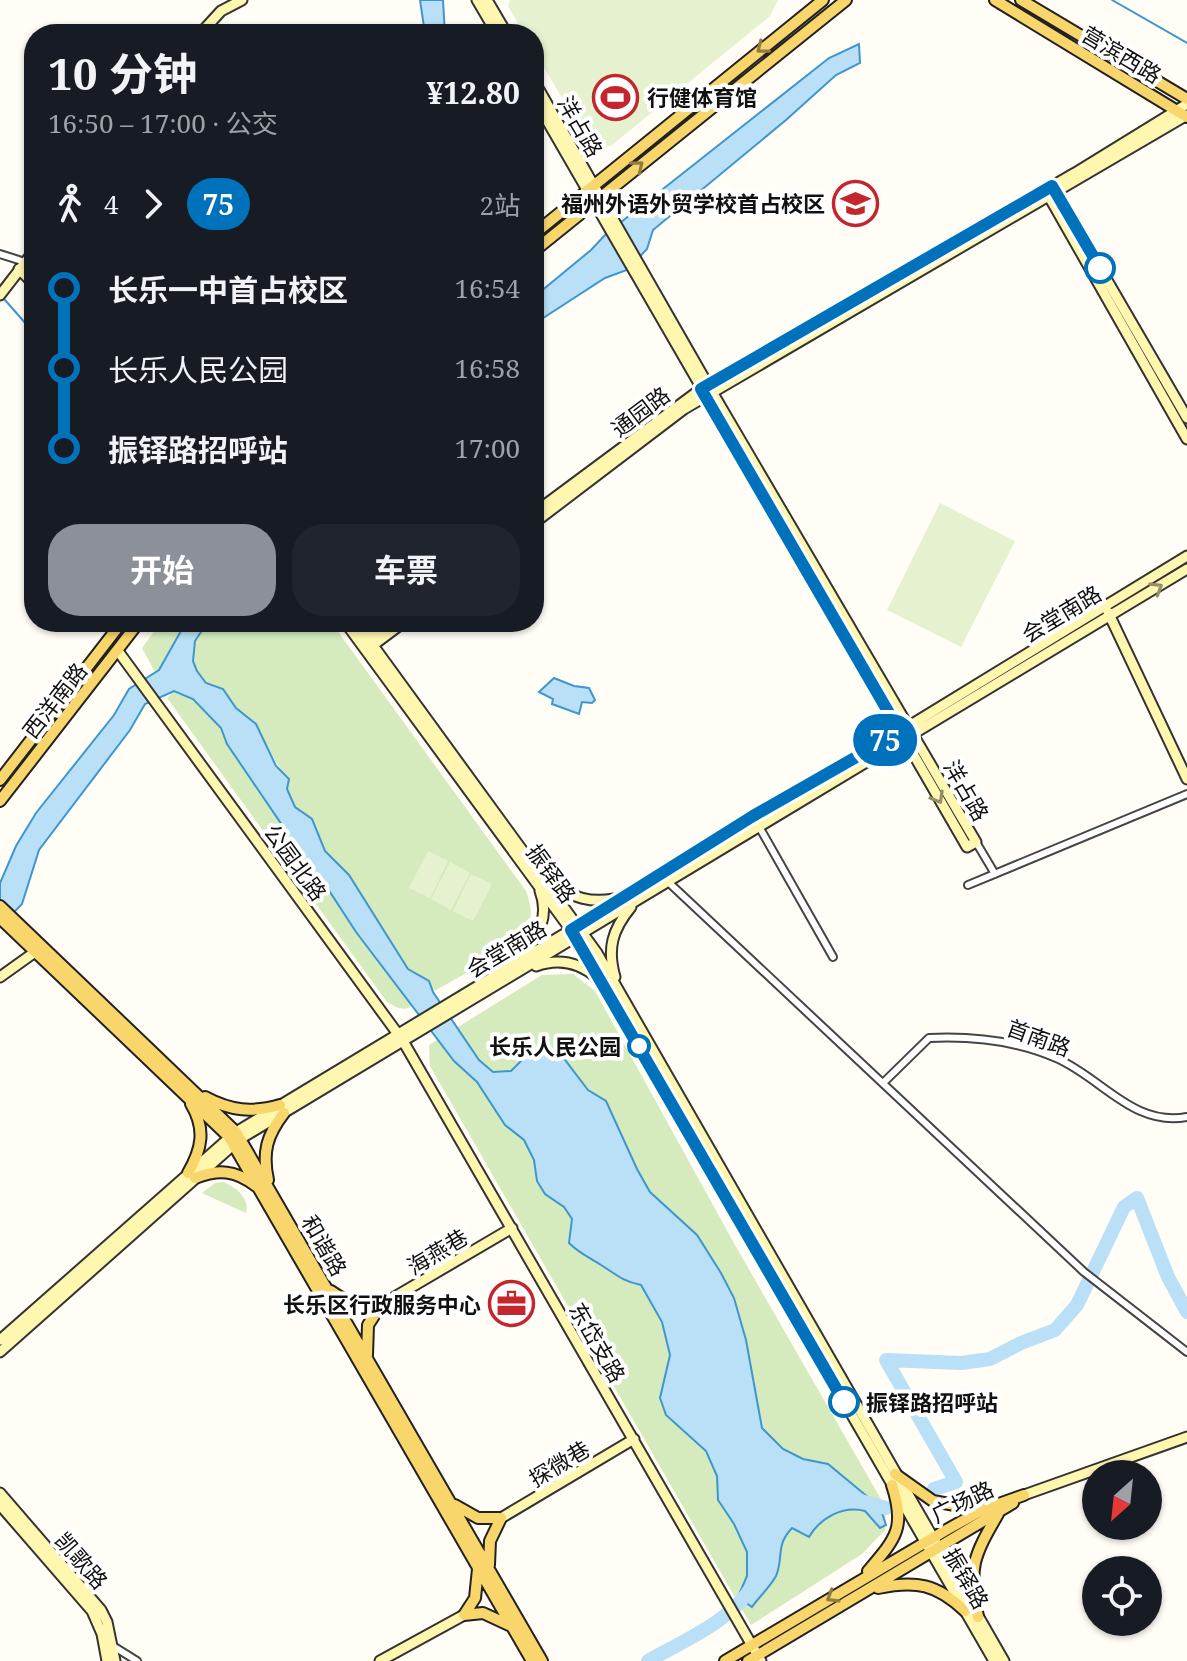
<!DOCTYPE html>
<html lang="zh">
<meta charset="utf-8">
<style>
body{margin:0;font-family:"Noto Serif","Noto Sans SC",serif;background:#20242c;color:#f1f3f6;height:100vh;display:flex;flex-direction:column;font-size:30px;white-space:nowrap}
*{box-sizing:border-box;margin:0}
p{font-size:26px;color:#9ea1a6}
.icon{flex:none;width:44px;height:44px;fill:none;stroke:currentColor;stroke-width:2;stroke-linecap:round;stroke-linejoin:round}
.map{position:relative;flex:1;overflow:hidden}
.side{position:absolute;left:24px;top:24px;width:520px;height:608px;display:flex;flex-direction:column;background:#171b24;border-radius:32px;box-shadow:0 2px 6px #0004}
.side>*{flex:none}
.badge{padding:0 16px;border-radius:26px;font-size:28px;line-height:52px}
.needle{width:52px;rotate:207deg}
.controls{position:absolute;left:1082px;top:1460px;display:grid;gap:16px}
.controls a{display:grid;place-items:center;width:80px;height:80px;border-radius:50%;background:#171b24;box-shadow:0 2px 6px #0004;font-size:40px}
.map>.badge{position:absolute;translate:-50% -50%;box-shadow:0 0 0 4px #fff}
.legs{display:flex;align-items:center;gap:12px;height:88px;padding:0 24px;font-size:26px}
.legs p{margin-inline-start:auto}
.summary{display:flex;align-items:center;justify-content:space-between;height:136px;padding:0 24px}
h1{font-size:44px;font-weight:700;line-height:60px}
.action{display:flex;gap:16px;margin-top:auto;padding:16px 24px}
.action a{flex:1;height:92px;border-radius:32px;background:#8c9099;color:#fff;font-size:32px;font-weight:700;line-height:92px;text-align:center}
.action a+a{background:#20242c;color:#f1f3f6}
ul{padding:0 24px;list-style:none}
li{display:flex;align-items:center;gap:28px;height:80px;font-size:30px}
li i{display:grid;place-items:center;width:12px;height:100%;margin:0 10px;background:currentColor}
li i::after{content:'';width:20px;height:20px;margin:-10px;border:6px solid;border-radius:50%;background:#171b24}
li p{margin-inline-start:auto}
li:first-child i{background:linear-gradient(#0000 50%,currentColor 0)}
li:last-child i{background:linear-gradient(currentColor 50%,#0000 0)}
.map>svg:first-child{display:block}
.green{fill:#d5ebbd}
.pitch{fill:#e6f2cf}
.water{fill:#b9e0f7;stroke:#3f96cf;stroke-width:2}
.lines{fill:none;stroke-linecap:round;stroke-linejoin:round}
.stream{stroke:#3f96cf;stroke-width:2}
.river{stroke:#b9e0f7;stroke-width:14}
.street-casing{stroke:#444;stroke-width:10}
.secondary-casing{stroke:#333;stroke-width:13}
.primary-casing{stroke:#222;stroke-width:14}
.street{stroke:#fff;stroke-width:6}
.secondary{stroke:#fff6b0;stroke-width:9}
.primary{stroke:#f9d66b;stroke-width:10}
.oneway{stroke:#917d42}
.oneway2{stroke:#948f68}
.line-1-casing{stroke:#fff;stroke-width:18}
.line-1{stroke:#0072bc;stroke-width:12}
.stop-1-dot{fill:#fff;stroke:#0072bc;stroke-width:4}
.labels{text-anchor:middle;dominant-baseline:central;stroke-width:8;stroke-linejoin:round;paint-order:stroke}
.street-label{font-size:22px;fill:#111;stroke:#fff}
.poi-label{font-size:22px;font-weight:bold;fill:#111;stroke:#fff;text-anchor:end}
.stop-label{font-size:22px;font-weight:bold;fill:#111;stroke:#fff;text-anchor:end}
</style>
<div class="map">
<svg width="1187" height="1661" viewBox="0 0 1187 1661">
<rect width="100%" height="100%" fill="#fffdf5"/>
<path class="green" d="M161,622H186L159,670L155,672L142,648Z
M217,622H331L526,891C530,904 534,915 527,928C517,948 455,978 433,992L429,981L408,969L349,875L325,851L312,819L295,807L287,789L289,779C272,762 267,740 252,722C246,715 239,711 233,705C229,700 227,692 223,689C219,685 210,686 205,682C183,664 192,631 217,622Z
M174,691L193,699L221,728L227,744L282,825L290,851L326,886L356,932L412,1006C404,1012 395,1007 387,1002L167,698Z
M573,974L595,991L735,1245L886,1508L885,1530L862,1554L751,1625L430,1066L429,1045L542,975Z
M223,1182C236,1187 250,1198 246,1213L202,1193L215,1183Z"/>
<path class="pitch" d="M510,0H778L770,16L612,145C602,149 598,149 589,143L534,51V34H524L508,6Z
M940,503L1015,541L961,647L887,610Z
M428,851L448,861L430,898L409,888Z
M450,862L470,873L451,910L431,899Z
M471,874L492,884L473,921L453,911Z"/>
<path class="water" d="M420,0H443L445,34H425Z
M859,44L860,63L836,75L786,120L653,230L647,249L627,270L605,278L534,324V297L591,250L606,234L829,58Z
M186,622H217L205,626L195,641L193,661L197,671L206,683L223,689L236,708L256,724L276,766L289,779L287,789L295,807L312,819L325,851L349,875L408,969L429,981L433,992L479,1060L493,1072L511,1071L525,1057L544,1048L559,1052L588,1090L606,1101L637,1169L650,1192L697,1235L721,1273L734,1298L746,1340L762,1428L783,1449L803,1459L828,1464L880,1507L886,1525L880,1528L865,1511C843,1505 820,1518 809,1537L792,1528C775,1546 784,1557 776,1576C770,1587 759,1597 752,1607L738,1597L747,1576V1552L734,1524L718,1500L717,1476L706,1451L666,1415L660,1398L670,1355L662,1322L641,1285C622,1281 617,1275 601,1265C589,1257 580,1254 569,1243L572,1219L564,1207L545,1194L537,1181L534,1160L524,1140L505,1125L477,1082L454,1061L356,932L326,886L290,851L282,825L227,744L221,728L193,699L174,691L145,704L130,730L39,850L22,904L0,927V883L16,846L36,813L114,715L129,689L159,670Z
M554,678L574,686L589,688L595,700L592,703L582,702L579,714L552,704L553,699L539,692Z"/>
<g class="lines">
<path class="stream" d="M1112,0L1187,43
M5,300L34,333"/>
<path class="river" d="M934,1489L956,1482L886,1360L961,1363L990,1359L1021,1343L1055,1330L1077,1305L1124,1207L1137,1198L1168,1277L1187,1312
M861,1501L886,1508
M648,1661C683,1641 732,1621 753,1585"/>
<defs>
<path id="street" d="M0,254L25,262
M753,816L833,957
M976,842L995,874
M665,879L1084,1272L1187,1352
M968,885L1187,794
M883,1083L929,1038C973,1036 1015,1040 1056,1058C1101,1077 1133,1127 1187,1117
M113,1646L137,1661"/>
<path id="secondary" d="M477,0L497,34
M487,0L507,34
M200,34L221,11L242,0
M534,81L708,385L976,842L967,847L534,98
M1054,189L1187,418
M1047,193L1187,439
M19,269L34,284
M0,295L34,251
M534,513L701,389L1075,173L1187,104
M534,523L684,409L1187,115
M1108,612L1187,779
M345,622L576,937L994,1661
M356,622L597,953L1004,1661
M363,642L389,622
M368,649L404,622
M118,651L403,1041L761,1661
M554,884C573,898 590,903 614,899
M521,956C538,937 550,917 540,891
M536,966C559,958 579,962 597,978
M0,977L35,952
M615,977C607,949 612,930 631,907
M381,1305L512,1228
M0,1340L236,1132L579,925L753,816L909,726L1187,556
M0,1352L240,1139L1187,569
M0,1493L101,1610L107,1622L115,1661
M1024,1495L1187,1437
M0,1505L92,1611L102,1634L107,1661
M501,1518L634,1439
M380,1661L464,1615"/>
<path id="primary" d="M995,0L1187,117
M1021,0L1187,99
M534,234L823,0
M534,251L846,0
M0,780L122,622
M0,801L139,622
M0,906L236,1132L542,1661
M0,918L229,1137L532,1661
M205,1097C231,1111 252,1113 280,1105
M188,1173C202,1149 206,1129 191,1104
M195,1178C219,1169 235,1170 256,1186
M268,1180C262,1152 267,1135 284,1113
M331,1291C348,1303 361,1309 381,1305
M367,1355L368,1325L381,1305
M895,1474L933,1501L982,1510
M455,1505L478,1518H501
M489,1565L490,1541L501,1518
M868,1571C896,1538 906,1528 892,1485
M878,1588C916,1580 937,1584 965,1611
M464,1615L483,1613L511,1626
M464,1615L475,1598L478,1569
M978,1617C968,1568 973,1557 998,1514
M725,1661L948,1529L982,1510L1024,1495
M748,1661L1013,1503"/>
</defs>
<use href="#street" class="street-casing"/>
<use href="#secondary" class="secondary-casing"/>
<use href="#primary" class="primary-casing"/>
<use href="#street" class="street"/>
<use href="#secondary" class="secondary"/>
<use href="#primary" class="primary"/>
</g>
<defs><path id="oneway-chevron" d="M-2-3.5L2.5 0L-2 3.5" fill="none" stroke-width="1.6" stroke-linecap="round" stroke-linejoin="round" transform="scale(2)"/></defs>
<g class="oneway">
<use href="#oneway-chevron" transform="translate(762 48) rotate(142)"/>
<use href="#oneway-chevron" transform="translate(638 166) rotate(-39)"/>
<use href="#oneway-chevron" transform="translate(832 1597) rotate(149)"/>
</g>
<g class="oneway2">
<use href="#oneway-chevron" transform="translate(1157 588) rotate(-32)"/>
<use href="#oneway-chevron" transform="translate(938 798) rotate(60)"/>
</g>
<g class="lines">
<defs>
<path id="line-1" d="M844,1402L571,930L753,816L900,732L701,389L1052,186L1100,268"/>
</defs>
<use href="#line-1" class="line-1-casing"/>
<use href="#line-1" class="line-1"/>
</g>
<defs>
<symbol id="stadium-ring" viewBox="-11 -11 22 22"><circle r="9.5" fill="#fff" stroke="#c4262e" stroke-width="1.5"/><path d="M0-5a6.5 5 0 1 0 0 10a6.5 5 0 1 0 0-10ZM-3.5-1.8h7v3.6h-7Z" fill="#c4262e"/></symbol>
<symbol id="university-ring" viewBox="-11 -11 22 22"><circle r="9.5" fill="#fff" stroke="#c4262e" stroke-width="1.5"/><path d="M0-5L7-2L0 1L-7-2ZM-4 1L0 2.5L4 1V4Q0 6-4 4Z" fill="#c4262e"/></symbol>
<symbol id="office-ring" viewBox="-11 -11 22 22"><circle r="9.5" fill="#fff" stroke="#c4262e" stroke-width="1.5"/><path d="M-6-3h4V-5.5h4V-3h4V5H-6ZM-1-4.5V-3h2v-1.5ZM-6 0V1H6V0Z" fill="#c4262e"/></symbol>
</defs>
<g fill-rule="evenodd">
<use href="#stadium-ring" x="590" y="72" width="51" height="51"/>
<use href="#university-ring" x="830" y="178" width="51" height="51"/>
<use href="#office-ring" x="486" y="1278" width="51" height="51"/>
</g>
<g class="stop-1-dot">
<circle cx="1100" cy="268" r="14"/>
<circle cx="639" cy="1046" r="10"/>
<circle cx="844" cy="1402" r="14"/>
</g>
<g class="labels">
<g class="street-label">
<text transform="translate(1122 54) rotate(31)">营滨西路</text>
<text transform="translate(581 126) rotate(60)">洋占路</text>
<text transform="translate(640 411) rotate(-37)">通园路</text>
<text transform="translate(1061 613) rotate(-31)">会堂南路</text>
<text transform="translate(54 700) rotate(-52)">西洋南路</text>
<text transform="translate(967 790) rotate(60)">洋占路</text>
<text transform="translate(296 862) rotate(54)">公园北路</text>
<text transform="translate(552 873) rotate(54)">振铎路</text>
<text transform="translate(506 948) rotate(-31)">会堂南路</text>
<text transform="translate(1039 1037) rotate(20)">首南路</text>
<text transform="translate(325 1245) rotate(60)">和谐路</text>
<text transform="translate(437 1251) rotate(-31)">海燕巷</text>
<text transform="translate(598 1342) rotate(60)">东岱支路</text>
<text transform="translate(559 1463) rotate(-31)">探微巷</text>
<text transform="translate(962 1501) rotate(-26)">广场路</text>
<text transform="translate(82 1560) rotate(49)">凯歌路</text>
<text transform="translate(967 1578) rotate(60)">振铎路</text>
</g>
<g class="poi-label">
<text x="647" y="97" text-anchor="start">行健体育馆</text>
<text x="825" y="203">福州外语外贸学校首占校区</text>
<text x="481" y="1304">长乐区行政服务中心</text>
</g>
<g class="stop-label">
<text x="621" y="1046">长乐人民公园</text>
<text x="866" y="1402" text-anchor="start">振铎路招呼站</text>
</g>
</g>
</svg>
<div class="controls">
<a><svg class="needle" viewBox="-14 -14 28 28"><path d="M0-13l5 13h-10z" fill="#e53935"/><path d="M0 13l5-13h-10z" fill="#9ea1a6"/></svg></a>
<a><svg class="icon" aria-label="locate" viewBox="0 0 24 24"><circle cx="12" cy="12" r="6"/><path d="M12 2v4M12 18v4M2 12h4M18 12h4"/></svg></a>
</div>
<b class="badge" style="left:885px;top:740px;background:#0072bc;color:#fff">75</b>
<section class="side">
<div class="summary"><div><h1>10 分钟</h1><p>16:50 – 17:00 · 公交</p></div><b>¥12.80</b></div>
<div class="legs"><svg class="icon" aria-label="walk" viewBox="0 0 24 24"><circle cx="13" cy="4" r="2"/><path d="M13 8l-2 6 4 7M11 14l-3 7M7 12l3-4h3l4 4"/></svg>4<svg class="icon" aria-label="forward" viewBox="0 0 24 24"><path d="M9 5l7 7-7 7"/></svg><b class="badge" style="background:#0072bc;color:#fff">75</b><p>2站</p></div>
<ul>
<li><i style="color:#0072bc"></i><b>长乐一中首占校区</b><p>16:54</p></li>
<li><i style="color:#0072bc"></i><span>长乐人民公园</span><p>16:58</p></li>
<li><i style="color:#0072bc"></i><b>振铎路招呼站</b><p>17:00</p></li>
</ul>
<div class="action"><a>开始</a><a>车票</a></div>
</section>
</div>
